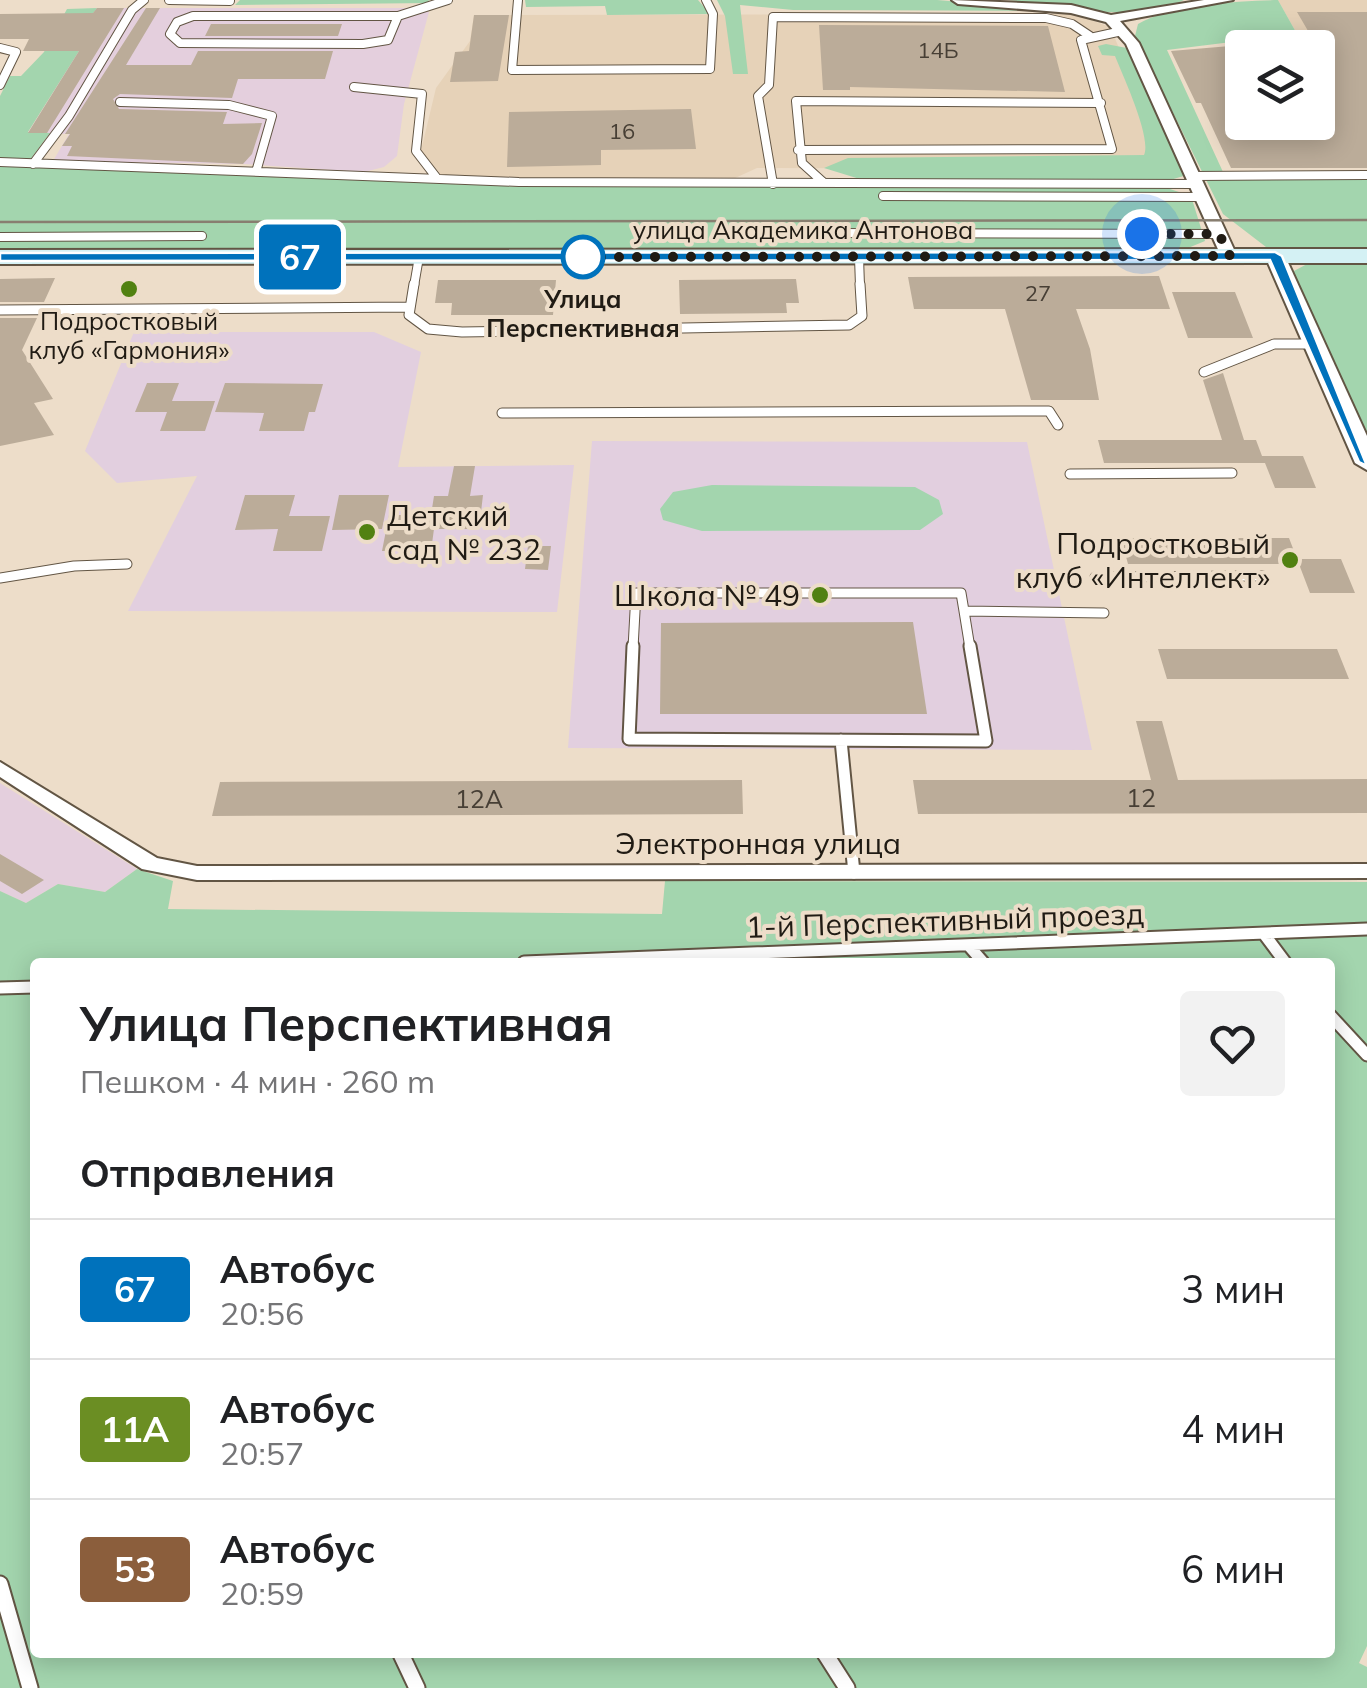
<!DOCTYPE html>
<html lang="ru">
<meta charset="utf-8">
<style>
body{margin:0;font-family:Mulish,sans-serif;background:#f2f2f2;color:#202124;height:100vh;display:flex;flex-direction:column;font-size:38px;white-space:nowrap}
*{box-sizing:border-box;margin:0}
p{font-size:32px;color:#757577}
.icon{flex:none;width:55px;height:55px;fill:none;stroke:currentColor;stroke-width:2;stroke-linecap:round;stroke-linejoin:round}
.map{position:relative;flex:1;overflow:hidden}
.drawer{position:absolute;left:30px;top:958px;width:1305px;height:700px;display:flex;flex-direction:column;background:#fff;border-radius:10px;box-shadow:0 5px 25px #0003}
.drawer>*{flex:none}
.badge{padding:0 20px;border-radius:8px;font-size:35px;line-height:65px}
.controls{position:absolute;left:1225px;top:30px;display:grid;gap:20px}
.controls a{display:grid;place-items:center;width:110px;height:110px;border-radius:10px;background:#fff;box-shadow:0 5px 25px #0003;font-size:50px}
.you{position:absolute;width:50px;height:50px;margin:-25px;border:8px solid #fff;border-radius:50%;background:#1a73e8;box-shadow:0 0 0 15px #1a73e833}
.map>.badge{position:absolute;translate:-50% -50%;box-shadow:0 0 0 5px #fff}
h2{padding:0 50px;font-size:38px;line-height:90px}
.round{display:grid;place-items:center;flex:none;width:105px;height:105px;border-radius:10px;background:#f2f2f2}
.head{display:flex;align-items:center;justify-content:space-between;height:170px;padding:0 50px}
h1{font-size:48px;font-weight:700;line-height:75px}
ul{padding:0;list-style:none}
li{display:flex;align-items:center;gap:30px;height:140px;padding:0 50px;border-top:2px solid #e0e0e0}
li div{flex:1}
li b{display:block;font-size:38px}
li em{font-style:normal}
li .badge{min-width:110px;font-weight:700;text-align:center}
.map>svg:first-child{display:block}
.built{fill:#e6d2b8}
.industrial{fill:#e4cfdd}
.education{fill:#e2cfdf}
.green{fill:#a3d5ae;fill-rule:evenodd}
.building{fill:#bbac99}
.lines{fill:none;stroke-linecap:round;stroke-linejoin:round}
.service-far3-casing{stroke:#625544;stroke-width:10}
.service-far2-casing{stroke:#625544;stroke-width:11}
.service-far1-casing{stroke:#625544;stroke-width:15}
.service-casing{stroke:#625544;stroke-width:19}
.minor-casing{stroke:#625544;stroke-width:4}
.tertiary-casing{stroke:#625544;stroke-width:4}
.secondary-casing{stroke:#625544;stroke-width:4}
.service-far3{stroke:#fff;stroke-width:8}
.service-far2{stroke:#fff;stroke-width:9}
.service-far1{stroke:#fff;stroke-width:11}
.service{stroke:#fff;stroke-width:15}
.minor{fill:#fff;fill-rule:evenodd}
.tertiary{fill:#fff;fill-rule:evenodd}
.secondary{fill:#d4f1f4;fill-rule:evenodd}
.tram{stroke:#887e70;stroke-width:2.5}
.line{fill:#0072bc;stroke:#fff;stroke-width:2.5}
.walk{stroke:#201b14;stroke-width:10;stroke-dasharray:0 18}
.stop-dot{fill:#fff;stroke:#0072bc;stroke-width:5}
.poi-dot{fill:#518111;stroke:#edddc9;stroke-width:4}
.labels{text-anchor:middle;dominant-baseline:central;stroke-width:8;stroke-linejoin:round;paint-order:stroke}
.far-number-label{font-size:22px;fill:#473f35}
.far-street-label{font-size:25px;fill:#201b14;stroke:#edddc9}
.far-stop-label{font-size:25px;font-weight:bold;fill:#201b14;stroke:#edddc9}
.far-poi-label{font-size:25px;fill:#201b14;stroke:#edddc9}
.number-label{font-size:25px;fill:#473f35}
.poi-label{font-size:30px;fill:#201b14;stroke:#edddc9;text-anchor:end}
.street-label{font-size:30px;fill:#201b14;stroke:#edddc9}
</style>
<div class="map">
<svg width="1367" height="1688" viewBox="0 0 1367 1688">
<rect width="100%" height="100%" fill="#edddc9"/>
<path class="built" d="M1278,0H1367V34H1297Z
M1075,14L1110,27L1171,169L757,168L733,179L608,180L438,176L425,170L420,155L436,88L470,41L474,15Z"/>
<path class="industrial" d="M97,8H415L429,12L404,104L397,156L384,167L364,172L243,164L53,161L69,134L28,133L95,25L86,24Z
M0,783L137,869L105,892L58,884L26,903L0,891Z"/>
<path class="education" d="M134,332H374L421,352L398,467L574,465L557,612L128,611L197,476L117,483L85,451Z
M592,441L1027,442L1092,750L568,748Z"/>
<path class="green" d="M240,0H428L433,3L235,5Z
M525,0H698L710,14L607,15L605,6L526,7Z
M717,0H937L1068,11L793,10L740,5L748,74H733L725,16Z
M1008,0H1184C1131,25 1065,5 1008,0Z
M1278,0L1297,34L1167,50L1223,172H1367V249L1266,247L1223,214L1135,36L1138,24C1171,4 1240,1 1278,0Z
M97,8L86,23L96,24L28,132L50,133L29,161L0,160V96L10,76H21L44,52L67,9Z
M1106,44L1132,49L1187,175L1170,180H863L824,168L848,158L1144,155C1152,138 1123,76 1115,56L1102,55L1098,46Z
M0,166L526,187H1164L1191,196L1205,241L1188,248L0,249Z
M1367,262V444L1292,272L1309,263Z
M712,485L915,487L939,500L943,514L920,530L702,531L663,520L660,509L673,492Z
M137,869L173,881L168,909L662,914L665,881L1367,882V1646L1359,1663L1367,1667V1688H0V891L26,903L58,884L105,892ZM35,962H1330V1652H35Z"/>
<path class="building" d="M97,8H124L47,133H28L79,51H23L29,39H0V14L93,13Z
M146,8H160L126,65H191L198,51H333L325,79H238L232,98L120,94L113,99L119,109L227,112L223,124L262,123L252,154L243,164L67,156L72,146H62L70,134H65Z
M1297,12H1367V168H1231L1201,103H1196L1171,51L1242,45V122H1318V48H1307L1302,36H1311Z
M474,15H509L498,81L450,82L455,52L469,51Z
M211,24H342L338,36H205Z
M819,25L1048,26L1065,92L850,87V90H823Z
M691,109L696,149L601,150V165L507,167L509,112Z
M1159,276L1170,309H1076L1090,349L1099,400H1031L1005,309H914L908,277Z
M55,278L44,302H0V279Z
M796,279L799,303H786L787,313L680,314L679,280Z
M438,280H556L553,315H451L452,303H435Z
M1172,292H1235L1253,338H1188Z
M0,318H37L22,350L53,399L34,403L54,435L0,446Z
M1223,373L1244,440H1256L1262,456H1303L1316,488H1275L1265,463H1104L1098,440H1222L1203,380Z
M147,383H179L172,401H215L205,431H160L167,412H135Z
M225,383L323,384L315,412H309L304,431H259L264,413L215,412Z
M454,466H475L470,496L483,495L479,529H434L431,551H382L389,515H431L434,496H448Z
M245,495H295L289,516H330L322,551H273L278,529L235,530Z
M339,495H389L382,529L332,530Z
M1121,538H1289L1299,564H1128Z
M528,546H551L548,570L525,569Z
M1297,559H1341L1355,593H1310Z
M913,622L927,714H660L661,623Z
M1158,649H1337L1349,679H1167Z
M1136,721H1162L1178,780L1367,779V813L918,814L913,780H1151Z
M742,780L743,814L212,816L220,782Z
M0,854L44,880L22,894L0,881Z"/>
<g class="lines">
<defs>
<path id="service-far3" d="M169,0L230,1
M518,0L512,70L710,69L713,14L706,0
M193,16H398L388,40L363,44L180,43L170,34L177,22Z
M398,16L448,0
M0,48L16,52L0,85
M354,87L422,94L416,151L436,177
M120,102L229,105L272,116L256,172
M798,150L1112,149L1081,40L1122,31
M0,162L519,182L1197,184
M33,164L69,116L132,10L144,0
M1194,176L1367,175
M823,182L802,163L796,101L1101,103
M773,184L758,96L769,85L773,17L1046,18L1072,24L1090,36
M883,196L1203,197
M826,233L1219,234
M0,237L202,236
M859,257L860,286
M414,286L419,257"/>
<path id="service-far2" d="M414,284L409,315L428,329L462,332L849,325L862,316L860,284
M0,310L410,307
M1204,372L1274,344H1314
M502,413L1049,411L1058,425
M1070,474L1232,473
M1095,577L1263,576
M0,578L74,566L127,564
M964,611L1104,613
M964,611L970,648
M633,648L636,593H961L964,611"/>
<path id="service-far1" d="M633,646L629,739L986,741L970,646
M841,740L854,873
M1264,934L1285,962
M969,946L983,962
M524,962L1367,929
M0,988L35,987
M1330,1015L1367,1055"/>
<path id="service" d="M0,1584L30,1688
M400,1652L417,1688
M824,1652L847,1688"/>
<path id="minor" d="M952,0L1071,5L1111,15L1204,0H1233L1120,21L1139,43L1237,256L1235,259L1221,256L1126,44L1106,22L1071,13L958,4Z
M0,762L157,858L197,866L1367,864V878L197,880L142,869L0,777Z"/>
<path id="tertiary" d="M1275,250L1285,256L1367,436V470L1355,463L1265,256Z"/>
<path id="secondary" d="M1367,249V263L0,264V250Z"/>
</defs>
<use href="#service-far3" class="service-far3-casing"/>
<use href="#service-far2" class="service-far2-casing"/>
<use href="#service-far1" class="service-far1-casing"/>
<use href="#service" class="service-casing"/>
<use href="#minor" class="minor-casing"/>
<use href="#tertiary" class="tertiary-casing"/>
<use href="#secondary" class="secondary-casing"/>
<use href="#service-far3" class="service-far3"/>
<use href="#service-far2" class="service-far2"/>
<use href="#service-far1" class="service-far1"/>
<use href="#service" class="service"/>
<use href="#minor" class="minor"/>
<use href="#tertiary" class="tertiary"/>
<use href="#secondary" class="secondary"/>
<path class="tram" d="M0,222L1367,220"/>
</g>
<path class="line" d="M1275,252L1282,256L1367,466L1359,462L1270,260L0,261V253Z"/>
<g class="lines">
<path class="walk" d="M583,257L1230,256L1219,234H1142"/>
</g>
<circle class="stop-dot" cx="583" cy="257" r="20"/>
<g class="poi-dot">
<circle cx="129" cy="289" r="10"/>
<circle cx="367" cy="532" r="10"/>
<circle cx="1290" cy="560" r="10"/>
<circle cx="820" cy="595" r="10"/>
</g>
<g class="labels">
<g class="far-number-label">
<text x="938" y="50">14Б</text>
<text x="622" y="131">16</text>
<text x="1038" y="293">27</text>
</g>
<g class="far-street-label">
<text x="803" y="229">улица Академика Антонова</text>
</g>
<g class="far-stop-label">
<text x="583" y="298">Улица<tspan x="583" dy="29">Перспективная</tspan></text>
</g>
<g class="far-poi-label">
<text x="129" y="320">Подростковый<tspan x="129" dy="29">клуб «Гармония»</tspan></text>
</g>
<g class="number-label">
<text x="1141" y="797">12</text>
<text x="479" y="798">12А</text>
</g>
<g class="poi-label">
<text x="387" y="515" text-anchor="start">Детский<tspan x="387" dy="34">сад № 232</tspan></text>
<text x="1270" y="543">Подростковый<tspan x="1270" dy="34">клуб «Интеллект»</tspan></text>
<text x="800" y="595">Школа № 49</text>
</g>
<g class="street-label">
<text x="758" y="843">Электронная улица</text>
<text transform="translate(945 920) rotate(-2)">1-й Перспективный проезд</text>
</g>
</g>
</svg>
<div class="controls">
<a><svg class="icon" aria-label="layers" viewBox="0 0 24 24"><path d="M12 4l9 5-9 5-9-5zM3 14l9 5 9-5"/></svg></a>
</div>
<div class="you" style="left:1142px;top:234px"></div>
<b class="badge" style="left:300px;top:257px;background:#0072bc;color:#fff">67</b>
<section class="drawer">
<div class="head"><div><h1>Улица Перспективная</h1><p>Пешком · 4 мин · 260 m</p></div><a class="round"><svg class="icon" aria-label="heart" viewBox="0 0 24 24"><path d="M12 20l-8-8c-3-5 5-10 8-4 3-6 11-1 8 4z"/></svg></a></div>
<h2>Отправления</h2>
<ul>
<li><span class="badge" style="background:#0072bc;color:#fff">67</span><div><b>Автобус</b><p>20:56</p></div><em>3 мин</em></li>
<li><span class="badge" style="background:#6b8e23;color:#fff">11А</span><div><b>Автобус</b><p>20:57</p></div><em>4 мин</em></li>
<li><span class="badge" style="background:#8b5e3c;color:#fff">53</span><div><b>Автобус</b><p>20:59</p></div><em>6 мин</em></li>
</ul>
</section>
</div>
